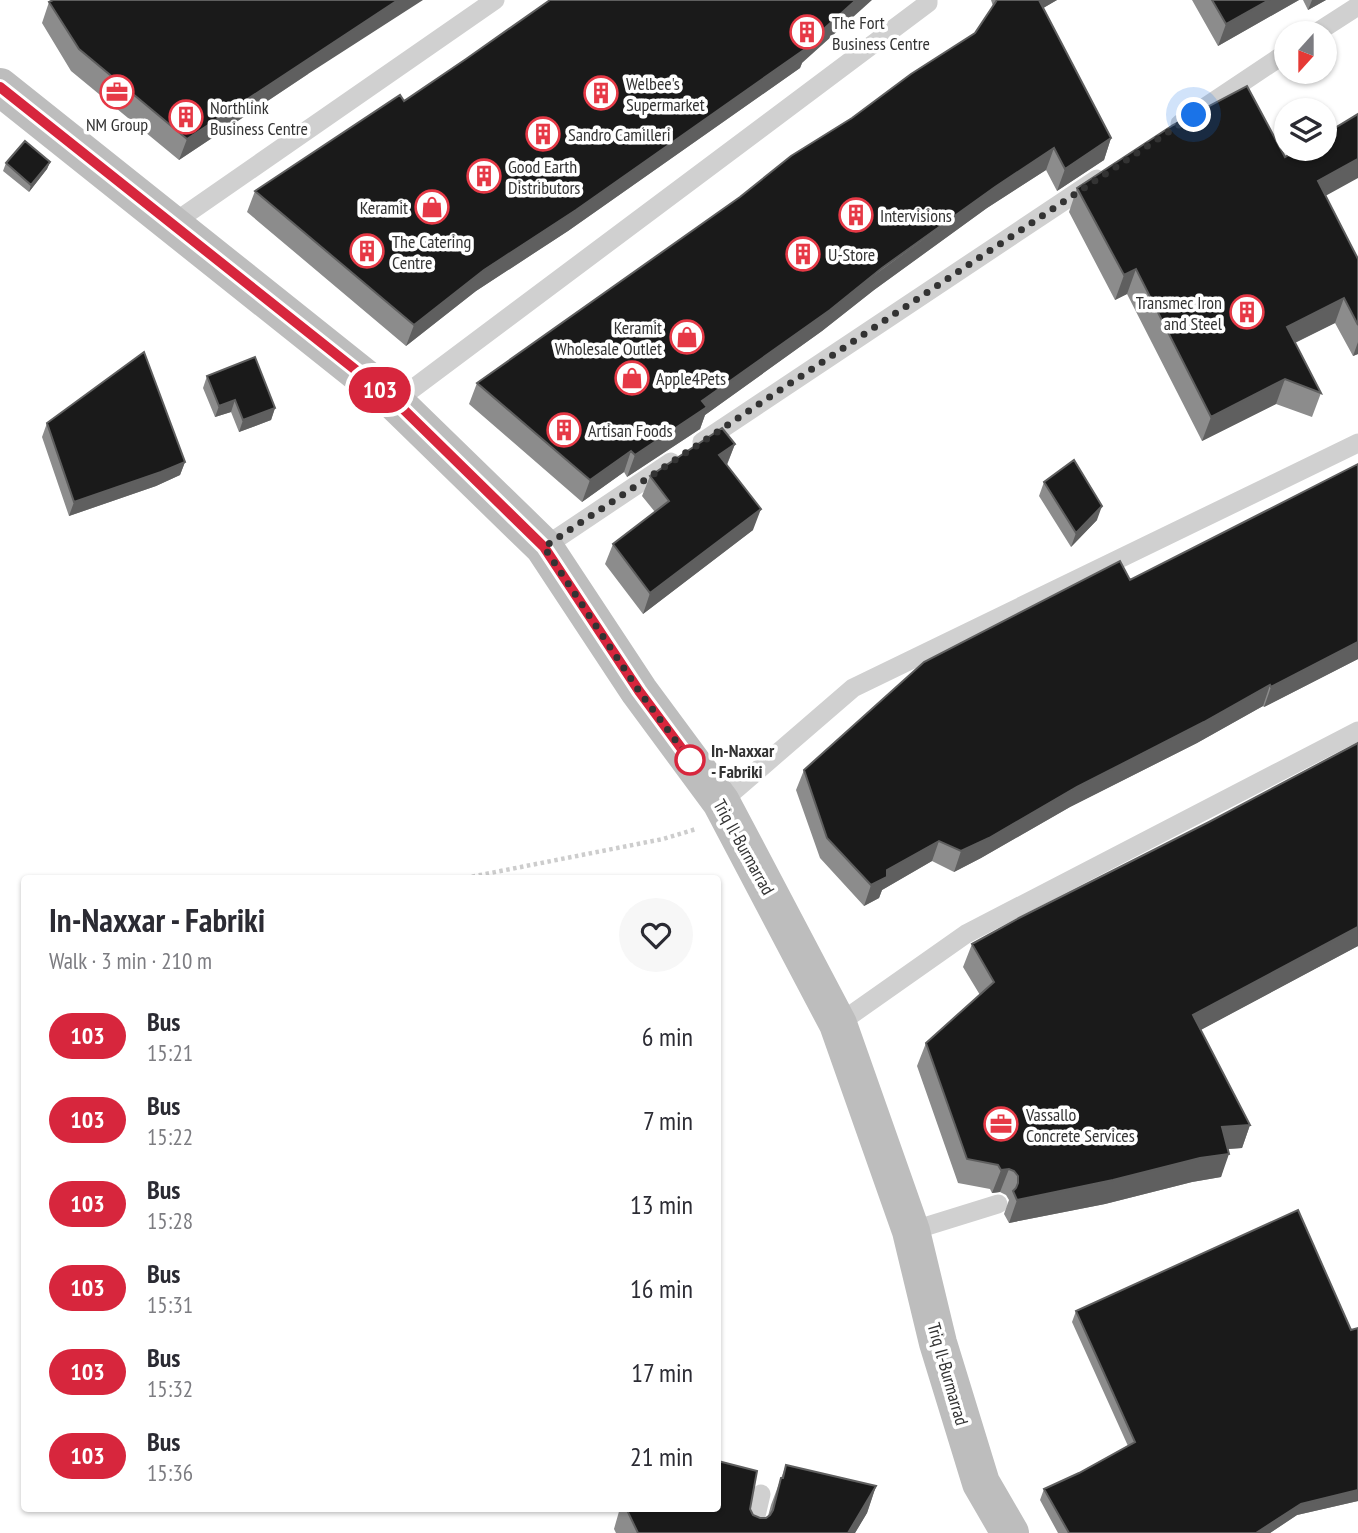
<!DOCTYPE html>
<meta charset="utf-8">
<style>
body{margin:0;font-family:"PT Sans Narrow",sans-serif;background:#f7f7f7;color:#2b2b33;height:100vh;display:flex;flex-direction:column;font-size:26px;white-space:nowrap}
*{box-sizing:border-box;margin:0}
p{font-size:23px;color:#7c7c81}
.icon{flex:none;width:38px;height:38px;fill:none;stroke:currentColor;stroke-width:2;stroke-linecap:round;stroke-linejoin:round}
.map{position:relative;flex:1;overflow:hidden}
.details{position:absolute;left:21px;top:875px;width:700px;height:637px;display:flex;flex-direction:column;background:#fff;border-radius:7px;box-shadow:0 2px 5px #0004}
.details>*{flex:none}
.badge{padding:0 14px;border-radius:23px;font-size:24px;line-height:46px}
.needle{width:46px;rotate:201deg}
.buttons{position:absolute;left:1274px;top:21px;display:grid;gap:14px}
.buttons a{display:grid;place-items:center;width:63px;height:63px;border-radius:50%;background:#fff;box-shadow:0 2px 5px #0004;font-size:35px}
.you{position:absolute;width:35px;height:35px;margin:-18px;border:5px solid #fff;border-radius:50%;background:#1a73e8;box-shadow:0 0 0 10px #1a73e833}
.map>.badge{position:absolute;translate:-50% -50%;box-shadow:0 0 0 4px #fff}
.round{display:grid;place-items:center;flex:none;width:74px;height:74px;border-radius:37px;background:#f7f7f7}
.summary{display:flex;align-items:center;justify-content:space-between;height:119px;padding:0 28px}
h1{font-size:33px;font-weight:600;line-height:52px}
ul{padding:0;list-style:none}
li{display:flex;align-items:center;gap:21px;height:84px;padding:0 28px}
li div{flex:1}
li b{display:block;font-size:26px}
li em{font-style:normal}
li .badge{min-width:77px;font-weight:700;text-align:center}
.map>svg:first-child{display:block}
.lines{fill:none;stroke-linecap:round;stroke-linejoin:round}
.path{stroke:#cdcdcd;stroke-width:4.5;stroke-dasharray:3.5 3.5;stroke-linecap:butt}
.lane{stroke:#d0d0d0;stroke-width:19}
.secondary{stroke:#bdbdbd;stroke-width:38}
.wall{fill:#8c8c8c}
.shaded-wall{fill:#5f5f5f}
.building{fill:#1a1a1a;stroke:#5f5f5f;stroke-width:2}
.line-casing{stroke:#fff;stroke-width:16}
.line{stroke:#d7263d;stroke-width:10}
.walk{stroke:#333;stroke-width:7;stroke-dasharray:0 12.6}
.stop-dot{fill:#fff;stroke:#d7263d;stroke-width:3.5}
.labels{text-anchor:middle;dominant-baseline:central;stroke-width:7;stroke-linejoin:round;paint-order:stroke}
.poi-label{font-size:18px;fill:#333;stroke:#fff;text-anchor:start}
.stop-label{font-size:18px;font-weight:bold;fill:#333;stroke:#fff;text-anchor:start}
.street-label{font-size:18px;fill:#333;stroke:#fff}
</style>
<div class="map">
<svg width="1358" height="1533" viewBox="0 0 1358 1533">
<rect width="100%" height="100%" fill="#fff"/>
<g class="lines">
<path class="path" d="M465,878L663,839L696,829"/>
<path class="lane" d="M1316,33L1358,6
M1180,124L1286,53
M172,224L495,0
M395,402L928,3V0
M702,442L1097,179
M544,547L671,462
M721,802L853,688L1358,443
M838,1024L966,934L1358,731
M911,1231L998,1204
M752,1533L761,1494"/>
<path class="secondary" d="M0,87L395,402L544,547L639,691L721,802L838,1024L911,1231L938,1343L981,1483L1010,1533"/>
</g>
<path class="wall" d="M991,0H1057L1043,8L1111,138L1104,160L1057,191L1046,170L987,208L874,290L822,331L705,415L700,429L627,477L624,472L582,502L469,404L477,383L852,118L975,33L993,6Z
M1192,0H1299L1218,46Z
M1303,0H1326L1308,10Z
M49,2L308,74L179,160L71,71L42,23Z
M802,63L800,68L568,231L476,291L406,346L247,212L255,191L404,101Z
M1285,157L1326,196L1358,259V354L1353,356L1335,323L1295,343L1321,393L1312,417L1276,404L1202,441L1127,294L1115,300L1069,212L1077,188Z
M50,162L47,169L29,192L3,171L6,163Z
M207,376L275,408L271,420L239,432L231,412L215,417L203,388Z
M47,423L185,462L180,475L156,486L69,516L42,437Z
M735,444L727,465L753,530L643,614L605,564L613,544L655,512L642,496L650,476Z
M1358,464V659L1264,707L1263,706L1197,743L1070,807L981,858L954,872L932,861L882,890L879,898L864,906L820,858L796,790L804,770L1130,580Z
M1044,482L1097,520L1071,547L1039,496Z
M1358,743V946L1200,1030L1250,1125L1242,1148L1228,1149L1221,1177L1192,1182L1105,1204L1009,1223L1004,1214L1009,1200L1006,1195L1000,1192L992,1193L990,1189L958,1183L917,1066L926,1043L980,995L963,967L972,944L1209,822Z
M1076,1311L1351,1330L1358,1328V1501L1297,1515L1270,1533H1058L1040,1500L1044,1489L1079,1473L1128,1446L1072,1322Z
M786,1465L876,1486L867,1513L855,1533H616L614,1529L620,1508L750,1509L753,1515L760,1518H766L768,1516L771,1505Z"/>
<path class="shaded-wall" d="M398,0H423L308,74L179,160L187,139Z
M856,0H872L802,63L800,68L568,231L476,291L406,346L414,325L484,270L806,45Z
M1034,0H1057L1028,17Z
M1269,0H1299L1218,46L1226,24Z
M1312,0H1326L1308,10Z
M1111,138L1104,160L1057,191L1065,169Z
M1054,148L1046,170L987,208L874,290L822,331L705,415L700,429L627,477L635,455L702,401L995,187Z
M1358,159V178L1309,205L1318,181Z
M50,162L47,169L29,192L31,185Z
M1136,269L1127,294L1115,300L1124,275Z
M1344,298L1335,323L1278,351L1287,327Z
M1358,342V354L1353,356Z
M1285,379L1276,404L1202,441L1211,417Z
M235,400L231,412L215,417L219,406Z
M275,408L271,420L239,432L243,420Z
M735,444L727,464L712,476L719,455Z
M631,451L624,472L582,502L590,480Z
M185,462L180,475L156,486L69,516L74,502Z
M1102,506L1097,520L1071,547L1076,533Z
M761,509L753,530L643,614L650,593Z
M1358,642V659L1264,707L1271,687Z
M1270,685L1263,706L1197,743L1070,807L981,858L954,872L961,851L1077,787Z
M939,841L932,861L882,890L879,898L864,906L871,885L887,870Z
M1358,927V946L1184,1039L1193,1015Z
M1250,1125L1242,1148L1213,1150L1222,1127Z
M1229,1154L1221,1177L1192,1182L1105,1204L1009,1223L1017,1200L1200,1158Z
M1009,1169L1000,1192L992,1193L1001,1170Z
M876,1486L867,1513L855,1533H848Z
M1358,1490V1501L1297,1515L1270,1533H1256L1301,1504Z"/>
<path class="building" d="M53,0H398L187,139L79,49L49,2Z
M550,0H856L806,45L808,47L576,210L484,270L414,325L255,191L400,95L404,101L466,59Z
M997,0H1039L1111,138L1065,169L1054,148L995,187L882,268L830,310L702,401L707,407L635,455L631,451L590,480L477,383L740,197L791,156L852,118L911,74L975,33Z
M1212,0H1269L1226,24Z
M1247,86L1285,157L1299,149H1325V134L1358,114V159L1318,181L1358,259V325L1344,298L1287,327L1321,393L1285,379L1211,417L1136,269L1124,275L1077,188L1173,125Z
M25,141L50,162L31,185L6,163Z
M144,352L185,462L161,472L74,502L47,423Z
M255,357L275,408L243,420L235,400L219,406L207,376Z
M722,428L735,444L719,455L761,509L650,593L613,544L669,501L650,476Z
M1074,460L1102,506L1076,533L1044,482Z
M1358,464V642L1271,687L1270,685L1204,722L1077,787L989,838L961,851L939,841L887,870V877L871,885L827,838L804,770L924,662L1120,561L1130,580Z
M1358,743V927L1193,1015L1250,1125L1222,1127L1229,1154L1200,1158L1113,1180L1017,1200L1013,1191L1016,1188L1018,1183V1176L1014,1171L1009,1169L1001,1170L998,1165L967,1159L926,1043L994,982L972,944L1019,918L1209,822Z
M1298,1210L1351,1330L1358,1328V1490L1301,1504L1256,1533H1069L1044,1489L1079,1473L1135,1442L1076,1311Z
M718,1461L757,1471L750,1509L753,1515L760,1518H766L770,1515L773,1510L781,1478H783L786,1465L876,1486L848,1533H638L626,1508H718Z"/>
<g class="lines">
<defs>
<path id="line" d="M0,87L396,402L544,547L639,691L690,760"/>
</defs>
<use href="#line" class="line-casing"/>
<use href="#line" class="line"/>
<path class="walk" d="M690,760L639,691L544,547L1194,115"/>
</g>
<defs>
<symbol id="building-ring" viewBox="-11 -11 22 22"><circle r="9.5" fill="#fff" stroke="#e63946" stroke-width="1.5"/><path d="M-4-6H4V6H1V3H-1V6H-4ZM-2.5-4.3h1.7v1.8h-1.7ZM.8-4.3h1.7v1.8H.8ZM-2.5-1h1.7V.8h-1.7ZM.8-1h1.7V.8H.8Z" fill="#e63946"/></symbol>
<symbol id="office-ring" viewBox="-11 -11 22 22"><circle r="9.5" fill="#fff" stroke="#e63946" stroke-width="1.5"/><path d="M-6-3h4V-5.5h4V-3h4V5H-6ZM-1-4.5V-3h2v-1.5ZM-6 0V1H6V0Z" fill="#e63946"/></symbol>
<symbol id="shop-ring" viewBox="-11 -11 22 22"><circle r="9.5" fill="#fff" stroke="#e63946" stroke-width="1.5"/><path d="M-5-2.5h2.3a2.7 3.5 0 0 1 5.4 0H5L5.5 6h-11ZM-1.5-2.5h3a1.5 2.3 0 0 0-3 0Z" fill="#e63946"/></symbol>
</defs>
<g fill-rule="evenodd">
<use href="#building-ring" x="788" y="13" width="38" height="38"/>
<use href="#office-ring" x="98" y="73" width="38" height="38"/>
<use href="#building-ring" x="582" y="74" width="38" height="38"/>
<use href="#building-ring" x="167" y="98" width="38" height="38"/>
<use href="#building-ring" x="524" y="115" width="38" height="38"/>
<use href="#building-ring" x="465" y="157" width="38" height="38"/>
<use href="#shop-ring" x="413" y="188" width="38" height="38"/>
<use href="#building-ring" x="837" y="196" width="38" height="38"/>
<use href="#building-ring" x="348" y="232" width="38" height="38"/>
<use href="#building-ring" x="784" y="235" width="38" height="38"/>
<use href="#building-ring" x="1228" y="293" width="38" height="38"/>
<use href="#shop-ring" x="668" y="318" width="38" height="38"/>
<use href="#shop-ring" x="613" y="359" width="38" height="38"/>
<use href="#building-ring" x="545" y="411" width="38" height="38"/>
<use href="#office-ring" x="982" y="1105" width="38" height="38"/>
</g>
<circle class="stop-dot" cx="690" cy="760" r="14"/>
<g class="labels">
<g class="poi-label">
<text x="832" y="22">The Fort<tspan x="832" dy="21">Business Centre</tspan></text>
<text x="626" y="83">Welbee's<tspan x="626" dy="21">Supermarket</tspan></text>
<text x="210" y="107">Northlink<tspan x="210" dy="21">Business Centre</tspan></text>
<text x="117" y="124" text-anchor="middle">NM Group</text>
<text x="568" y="134">Sandro Camilleri</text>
<text x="508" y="166">Good Earth<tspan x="508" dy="21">Distributors</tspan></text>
<text x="408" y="207" text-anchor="end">Keramit</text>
<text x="880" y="215">Intervisions</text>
<text x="392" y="241">The Catering<tspan x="392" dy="21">Centre</tspan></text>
<text x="828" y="254">U-Store</text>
<text x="1222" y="302" text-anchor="end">Transmec Iron<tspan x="1222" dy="21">and Steel</tspan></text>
<text x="662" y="327" text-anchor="end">Keramit<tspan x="662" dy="21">Wholesale Outlet</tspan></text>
<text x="656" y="378">Apple4Pets</text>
<text x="588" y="430">Artisan Foods</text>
<text x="1026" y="1114">Vassallo<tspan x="1026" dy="21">Concrete Services</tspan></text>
</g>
<g class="stop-label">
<text x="711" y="750">In-Naxxar<tspan x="711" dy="21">- Fabriki</tspan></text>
</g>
<g class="street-label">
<text transform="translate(744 847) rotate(61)">Triq Il-Burmarrad</text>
<text transform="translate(948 1374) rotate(74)">Triq Il-Burmarrad</text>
</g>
</g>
</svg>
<div class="buttons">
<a><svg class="needle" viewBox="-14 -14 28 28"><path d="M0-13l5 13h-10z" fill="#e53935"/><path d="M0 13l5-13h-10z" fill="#7c7c81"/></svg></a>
<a><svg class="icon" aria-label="layers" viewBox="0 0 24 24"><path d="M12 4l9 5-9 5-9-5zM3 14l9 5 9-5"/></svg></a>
</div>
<div class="you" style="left:1194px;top:115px"></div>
<b class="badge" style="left:380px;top:390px;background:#d7263d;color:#fff">103</b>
<section class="details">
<div class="summary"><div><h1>In-Naxxar - Fabriki</h1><p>Walk · 3 min · 210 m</p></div><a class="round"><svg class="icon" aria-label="heart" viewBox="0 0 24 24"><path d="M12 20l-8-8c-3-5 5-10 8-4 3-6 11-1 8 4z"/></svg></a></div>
<ul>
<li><span class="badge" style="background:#d7263d;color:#fff">103</span><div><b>Bus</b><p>15:21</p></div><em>6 min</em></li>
<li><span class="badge" style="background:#d7263d;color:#fff">103</span><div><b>Bus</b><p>15:22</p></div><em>7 min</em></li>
<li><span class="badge" style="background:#d7263d;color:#fff">103</span><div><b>Bus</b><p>15:28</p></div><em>13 min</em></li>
<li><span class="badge" style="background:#d7263d;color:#fff">103</span><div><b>Bus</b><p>15:31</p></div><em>16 min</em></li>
<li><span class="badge" style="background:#d7263d;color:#fff">103</span><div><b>Bus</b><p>15:32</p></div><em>17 min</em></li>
<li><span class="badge" style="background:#d7263d;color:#fff">103</span><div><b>Bus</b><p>15:36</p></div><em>21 min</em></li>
</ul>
</section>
</div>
